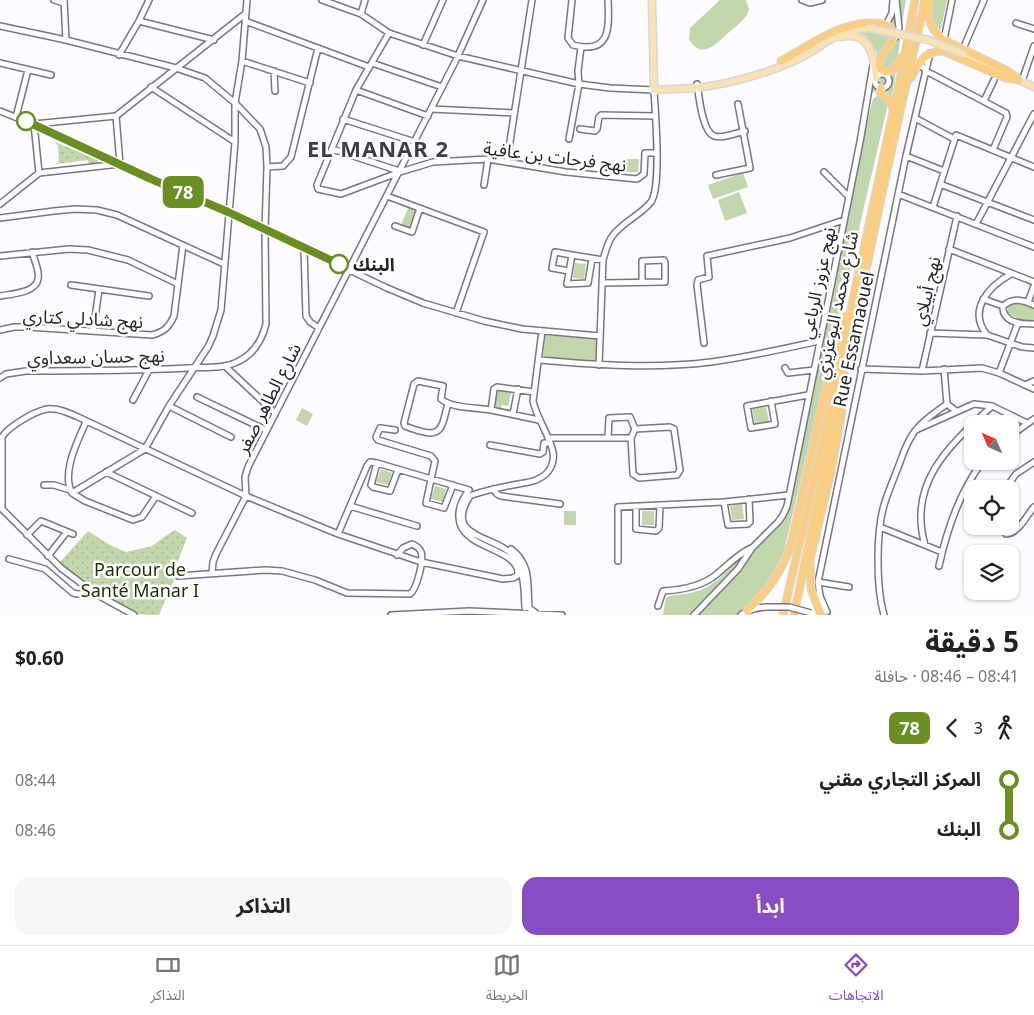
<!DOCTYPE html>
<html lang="ar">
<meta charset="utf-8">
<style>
body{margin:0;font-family:"Noto Sans","Noto Sans Arabic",sans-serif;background:#f6f6f6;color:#222;direction:rtl;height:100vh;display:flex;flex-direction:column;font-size:19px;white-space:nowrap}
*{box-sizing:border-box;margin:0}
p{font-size:16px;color:#767676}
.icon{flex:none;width:28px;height:28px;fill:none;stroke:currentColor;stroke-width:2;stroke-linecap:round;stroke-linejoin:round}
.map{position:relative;height:615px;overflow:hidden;direction:ltr}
.sheet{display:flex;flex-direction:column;background:#fff;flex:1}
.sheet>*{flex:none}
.badge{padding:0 10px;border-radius:8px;font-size:18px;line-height:32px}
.needle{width:32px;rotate:315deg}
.fabs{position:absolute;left:964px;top:415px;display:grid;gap:10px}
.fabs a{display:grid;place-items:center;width:55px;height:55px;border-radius:10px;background:#fff;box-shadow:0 1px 4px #0004;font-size:25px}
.map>.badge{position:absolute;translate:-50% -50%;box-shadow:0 0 0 2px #fff}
.legs{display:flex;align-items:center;gap:8px;height:55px;padding:0 15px;font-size:16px}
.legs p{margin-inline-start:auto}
.headline{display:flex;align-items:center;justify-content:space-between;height:85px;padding:0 15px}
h1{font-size:28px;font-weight:700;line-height:38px}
.cta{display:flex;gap:10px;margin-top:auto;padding:10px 15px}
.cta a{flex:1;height:58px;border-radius:15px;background:#884dc3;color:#fff;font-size:20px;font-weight:700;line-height:58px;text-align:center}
.cta a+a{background:#f6f6f6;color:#222}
ul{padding:0 15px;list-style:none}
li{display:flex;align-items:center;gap:18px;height:50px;font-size:19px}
li i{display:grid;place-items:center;width:8px;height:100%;margin:0 6px;background:currentColor}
li i::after{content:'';width:12px;height:12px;margin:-6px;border:4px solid;border-radius:50%;background:#fff}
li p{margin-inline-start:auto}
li:first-child i{background:linear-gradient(#0000 50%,currentColor 0)}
li:last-child i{background:linear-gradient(currentColor 50%,#0000 0)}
.tabs{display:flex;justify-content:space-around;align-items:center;height:70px;border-top:1px solid #e0e0e0;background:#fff;font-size:14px;color:#767676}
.tabs a{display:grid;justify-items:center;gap:2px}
.tabs .current{color:#884dc3}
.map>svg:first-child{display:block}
.grass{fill:#c1d7ab}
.park{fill:url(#park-dots)}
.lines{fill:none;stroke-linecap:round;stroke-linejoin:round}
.minor-casing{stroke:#7c7486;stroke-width:8}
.major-casing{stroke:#d8d7d8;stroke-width:9}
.highway-casing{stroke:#d8d7d8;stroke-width:9}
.minor{stroke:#fff;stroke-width:5}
.major{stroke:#fbe2b5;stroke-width:6}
.highway{stroke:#f9ce83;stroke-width:7}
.minor-bridge-casing{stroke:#7c7486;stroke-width:8;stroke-linecap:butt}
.major-bridge-casing{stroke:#d8d7d8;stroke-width:9;stroke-linecap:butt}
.minor-bridge{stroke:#fff;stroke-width:5}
.major-bridge{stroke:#fbe2b5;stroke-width:6}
.line-1-casing{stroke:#fff;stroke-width:11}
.line-1{stroke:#6b8e23;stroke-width:8}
.stop-1-dot{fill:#fff;stroke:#6b8e23;stroke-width:2.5}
.labels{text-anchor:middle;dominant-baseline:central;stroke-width:5;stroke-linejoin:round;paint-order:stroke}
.street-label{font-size:18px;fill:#252229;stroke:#fff}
.stop-label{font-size:18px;font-weight:bold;fill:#252229;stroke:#fff;text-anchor:start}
.park-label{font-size:18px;fill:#1e3100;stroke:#fff}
.district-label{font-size:22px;font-weight:bold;letter-spacing:1px;fill:#423b4b;stroke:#fff}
</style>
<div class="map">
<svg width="1034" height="615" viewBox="0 0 1034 615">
<defs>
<pattern id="park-dots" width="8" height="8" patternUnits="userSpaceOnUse" patternTransform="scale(1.25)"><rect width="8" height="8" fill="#c1d7ab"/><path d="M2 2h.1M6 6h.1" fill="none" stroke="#a6b893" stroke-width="1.8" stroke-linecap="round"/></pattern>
</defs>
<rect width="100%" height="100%" fill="#fcfbff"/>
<path class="grass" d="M720,0H746L749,9L747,15C742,22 734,28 727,34C715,45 701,60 689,39L690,28Z
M893,0H906C900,33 898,67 891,100L885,91L877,90L871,94L877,53L867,37L856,32H871L883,35L891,13Z
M931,0H947L941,29L938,31L932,24Z
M878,95L886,98L888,104L784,551C771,581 761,593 737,615H697L739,570L754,549L785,518L790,505L862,140L873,99Z
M625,159H639L638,172H624Z
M743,173L748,187L713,199L708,185Z
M739,192L747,213L725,221L718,200Z
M409,206L417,209L410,229L401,225Z
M575,263L586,264L584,279L573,278Z
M1020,302L1034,307V321L1021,320L1008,314V305Z
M545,335L597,339L596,362L543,358Z
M497,389L511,393L508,406L502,405L501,408L493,406Z
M766,407L769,421L755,423L752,409Z
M302,408L313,414L307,426L296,420Z
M381,469L392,473L388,485L376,482Z
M435,486L446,489L443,502L431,499Z
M742,504L744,519L732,520L730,506Z
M564,511H576V525H564Z
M642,511H654V525H642Z
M739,560L740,561L689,615H663L666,597C675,594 685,595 694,592C713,588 725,572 739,560Z"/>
<path class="park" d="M55,142L98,160V163L89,164L88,160L56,164L59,161L58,146Z
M175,530L187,538L173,573L174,579L159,615C153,615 145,615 139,614C111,605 82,581 59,563L88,531L110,545L126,552L152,546L164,537Z"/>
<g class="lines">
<defs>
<path id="minor" d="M54,0L64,3
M64,0L66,40
M322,0L361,14L389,33L458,56L579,84L610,88L654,90C655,111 662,186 651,202C640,216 620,223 611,238C607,245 605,253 603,260L599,365
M572,0L568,38L573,45C611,55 609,28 608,0
M802,0L810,3L822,0
M361,14L365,0
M139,21L214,40
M245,21L369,67
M1016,23L1034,29
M886,25L892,13L893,0
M0,26L66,40L176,68L205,78L235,103L260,129L266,147L267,167L265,230L266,324C262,340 253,355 237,362C223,369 203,367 188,368C134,371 80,371 26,371L6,374L0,378
M389,33L356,90L317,185L318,189L341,194L400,172L433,162L488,159L566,172L637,179L644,174L645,153H656
M896,37L899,28L896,0
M944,40L952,0
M423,45L443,0
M963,49L984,0
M119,55L139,21L149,0
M242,61L310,83
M0,63L51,75
M372,63L442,87
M917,67L922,66L926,71L1006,113L1007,117L993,150
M274,71L275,91
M875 81a7 7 0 1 1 14 0a7 7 0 1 1-14 0Z
M1022,81L1034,46
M697,84C699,96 702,131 714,136C722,139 736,133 745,131
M151,87L235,142
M356,90L428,116
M984,101L994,80
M431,109L514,113
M0,111L57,134L151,179L228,212L387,288L423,303L484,321L522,329L600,336
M16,117L28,70
M915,118L954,139
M343,119L415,142
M580,129L595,131L597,129L599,117L601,115L655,116
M569,139L579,84L578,71L581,47
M332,149L399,171
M906,156L944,171
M507,161L532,0
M267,167L283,166L291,157L318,48
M824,172L849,197
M39,173L34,124L116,116L245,14
M716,175L750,168L738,104
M940,184L1034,220
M484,185L488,159
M898,194L1034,247
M387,196L484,232L456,313
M0,204L39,173L120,164L116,116
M933,207L956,135L1034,167
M0,218L54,211L75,209L97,210L117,215L224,264
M976,224L1034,114
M395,226L412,232L420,208
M304,249L306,316L310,322L319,328
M949,249L1034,282
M0,256L69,249L88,250L128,260L178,284
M592,259L588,283L567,284L572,255L603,260
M569,271L552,268L555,252L572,255
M603,283L665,282V263L664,260L642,261V282
M71,285L149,296
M0,296C11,294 36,293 38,279C40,271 34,259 32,252
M983,299L1003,306
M1028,302L1034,286
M1003,306C1002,323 1021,324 1034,324
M1003,306C1013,297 1023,300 1034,305
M0,330L14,327H28L152,335C164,332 169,327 174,316L183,245
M93,331L99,290
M930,333L987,335L1022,347L1034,348
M987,335C967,310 989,286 1011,274
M704,343L697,285L698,280L709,277L707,256L790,238L844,220
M539,360C596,365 654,369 711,362C748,357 783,349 819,341
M225,366L275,413
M785,368L788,373L814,370
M861,369L922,371L982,368L999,373L1034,389
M944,369L947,404L956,411
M922,371L957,216
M999,373L1018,323
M1025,385L1034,381
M534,392L497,387L494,389L491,410L539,420
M197,397L266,430
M133,400L149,370
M771,401L775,424L751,428L747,406L808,395
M448,403C443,421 444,439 420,431C415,430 410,428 405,426L404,423L414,384L418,381L443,386L441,399C453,409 476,407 491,410
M169,406L231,437
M513,414L518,389
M918,429L974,404L992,406
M395,430L380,428L376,437L378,440L431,456L435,461L426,503L444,508L453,485
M1010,436L1034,419
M548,438H631
M608,438L609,418L630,417L635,429L631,438L633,474L639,478L677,475L680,470L674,429L670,427L635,429
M490,445L540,454L543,452L544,443H550
M377,463L371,485L373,487L390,491L398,470
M106,472L192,513
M44,485H54L70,490
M493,489L497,494L501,496L560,504
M1005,489L1016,474L1034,462
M72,493L145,449L169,406L208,347L213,336L221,310L235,142V103L242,61L247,0
M72,493L85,501L133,520L142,517L156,496
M72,493C61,473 78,440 86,422
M467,493C456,508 455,528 472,538
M472,495C487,490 502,487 518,484C525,483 534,482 540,478C550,473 555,462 553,452C549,434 537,419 533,401L542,331
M246,496L245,477L248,467L456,60L483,0
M470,496C442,539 497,535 513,556C525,572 524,589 525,608
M724,502L728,525L748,524L750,522L749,499
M350,506L417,526
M636,506V529L656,531L659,528L660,506
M1,508L61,568L94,593L134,615
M2,509V437C9,426 40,407 53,409C61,409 68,413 76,416L246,496L338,534L421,562L503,579L513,578L518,575C520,554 483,549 470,537
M999,526L1006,534C1019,533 1026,516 1034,507
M880,527L942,552
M338,534L367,466L370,462L377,463L469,490
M27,535L41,521L73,534
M925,545C907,482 950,445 992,406L1027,423
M511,549C532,565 527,585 529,608L536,613
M48,556L66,533
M9,559L45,569L73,593L78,594L93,593
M618,561V507L724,502L789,495
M939,566C947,529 960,491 983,461
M212,573L213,562L216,554L246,496
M178,576L265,570L282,571L315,580L347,593L410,594C417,589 424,560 421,552C419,547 416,546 412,544L403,548L397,555
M818,582L849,587
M658,606L663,591C682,590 703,586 717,574C729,564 738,554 751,548
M827,612L820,596L818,582L906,156L930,53
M391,615L469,611L562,615
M694,615L738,569L752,548L778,522L783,515L787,506L860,142L873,65
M741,615C749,609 758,607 768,607
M884,615C876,587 876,533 884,505C888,492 894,478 899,465C903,454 907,441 915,431C923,420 936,412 947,404"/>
<path id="major" d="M652,0L654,90C668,89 682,89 696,88C737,83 794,67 826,42
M841,37C870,30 874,57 876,78
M824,43L847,31L868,28
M964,54L1006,74
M1015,78L1034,87"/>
<path id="highway" d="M929,1C926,19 930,29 944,40L1008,71L1019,80
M781,61C809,46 835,25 867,23C876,23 882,22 890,27C902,42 876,52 880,68L885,72L892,71L903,56
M911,78C918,63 925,51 943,51L1006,78L1019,80
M881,88L880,93L890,100L893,109
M747,611C769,589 781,574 791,544L837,339L846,316
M783,615L822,445L902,70L915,0
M794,615L882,194L925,0
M821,615L811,589L810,560L831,472L842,411L841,401"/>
</defs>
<use href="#minor" class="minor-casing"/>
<use href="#major" class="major-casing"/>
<use href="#highway" class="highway-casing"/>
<use href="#minor" class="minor"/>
<use href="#major" class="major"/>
<use href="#highway" class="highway"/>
<defs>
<path id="minor-bridge" d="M768,607H789L811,613"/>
<path id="major-bridge" d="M868,28L929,40L964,54"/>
</defs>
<use href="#minor-bridge" class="minor-bridge-casing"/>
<use href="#major-bridge" class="major-bridge-casing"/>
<use href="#minor-bridge" class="minor-bridge"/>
<use href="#major-bridge" class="major-bridge"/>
</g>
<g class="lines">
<defs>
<path id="line-1" d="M26,121L151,179L228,212L339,264"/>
</defs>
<use href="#line-1" class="line-1-casing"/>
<use href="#line-1" class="line-1"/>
</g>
<g class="stop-1-dot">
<circle cx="26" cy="121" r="9"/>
<circle cx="339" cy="264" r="9"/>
</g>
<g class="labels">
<g class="street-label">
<text transform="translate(555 156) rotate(7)">نهج فرحات بن عافية</text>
<text transform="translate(817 283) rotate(-78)">نهج عزوز الرباعي</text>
<text transform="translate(926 291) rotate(-77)">نهج أبيلاي</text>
<text transform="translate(836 305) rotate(-78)">شارع محمد البوعزيزي</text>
<text transform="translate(83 318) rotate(3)">نهج شادلي كتاري</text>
<text transform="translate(853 339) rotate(-78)">Rue Essamaouel</text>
<text transform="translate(96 356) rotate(-1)">نهج حسان سعداوي</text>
<text transform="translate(268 398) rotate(-63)">شارع الطاهر صفر</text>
</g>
<g class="stop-label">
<text x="353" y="264">البنك</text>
</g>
<g class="park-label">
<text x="140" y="569">Parcour de<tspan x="140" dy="21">Santé Manar I</tspan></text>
</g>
<g class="district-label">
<text x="378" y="148">EL MANAR 2</text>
</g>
</g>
</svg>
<div class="fabs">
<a><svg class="needle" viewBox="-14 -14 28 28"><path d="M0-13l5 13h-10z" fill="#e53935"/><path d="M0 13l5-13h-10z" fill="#767676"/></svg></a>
<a><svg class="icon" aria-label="locate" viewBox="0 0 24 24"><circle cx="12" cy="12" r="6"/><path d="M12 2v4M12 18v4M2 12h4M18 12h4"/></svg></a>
<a><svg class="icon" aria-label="layers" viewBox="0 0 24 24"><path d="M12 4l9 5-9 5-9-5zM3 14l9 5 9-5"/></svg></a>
</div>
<b class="badge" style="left:183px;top:192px;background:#6b8e23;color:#fff">78</b>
</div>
<section class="sheet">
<div class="headline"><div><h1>5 دقيقة</h1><p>08:41 – 08:46 · حافلة</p></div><b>$0.60</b></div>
<div class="legs"><svg class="icon" aria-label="walk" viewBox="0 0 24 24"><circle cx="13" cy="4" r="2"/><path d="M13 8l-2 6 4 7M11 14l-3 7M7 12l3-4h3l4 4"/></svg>3<svg class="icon" aria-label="back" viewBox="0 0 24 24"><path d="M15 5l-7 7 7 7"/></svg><b class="badge" style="background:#6b8e23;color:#fff">78</b></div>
<ul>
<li><i style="color:#6b8e23"></i><b>المركز التجاري مقني</b><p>08:44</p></li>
<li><i style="color:#6b8e23"></i><b>البنك</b><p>08:46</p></li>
</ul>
<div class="cta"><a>ابدأ</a><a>التذاكر</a></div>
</section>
<nav class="tabs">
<a class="current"><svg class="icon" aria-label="directions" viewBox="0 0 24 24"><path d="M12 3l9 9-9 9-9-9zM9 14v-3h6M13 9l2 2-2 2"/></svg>الاتجاهات</a>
<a><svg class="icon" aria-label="map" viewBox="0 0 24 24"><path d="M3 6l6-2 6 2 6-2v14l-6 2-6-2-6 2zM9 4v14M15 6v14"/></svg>الخريطة</a>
<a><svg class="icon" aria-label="tickets" viewBox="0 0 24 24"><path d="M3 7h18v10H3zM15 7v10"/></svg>التذاكر</a>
</nav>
